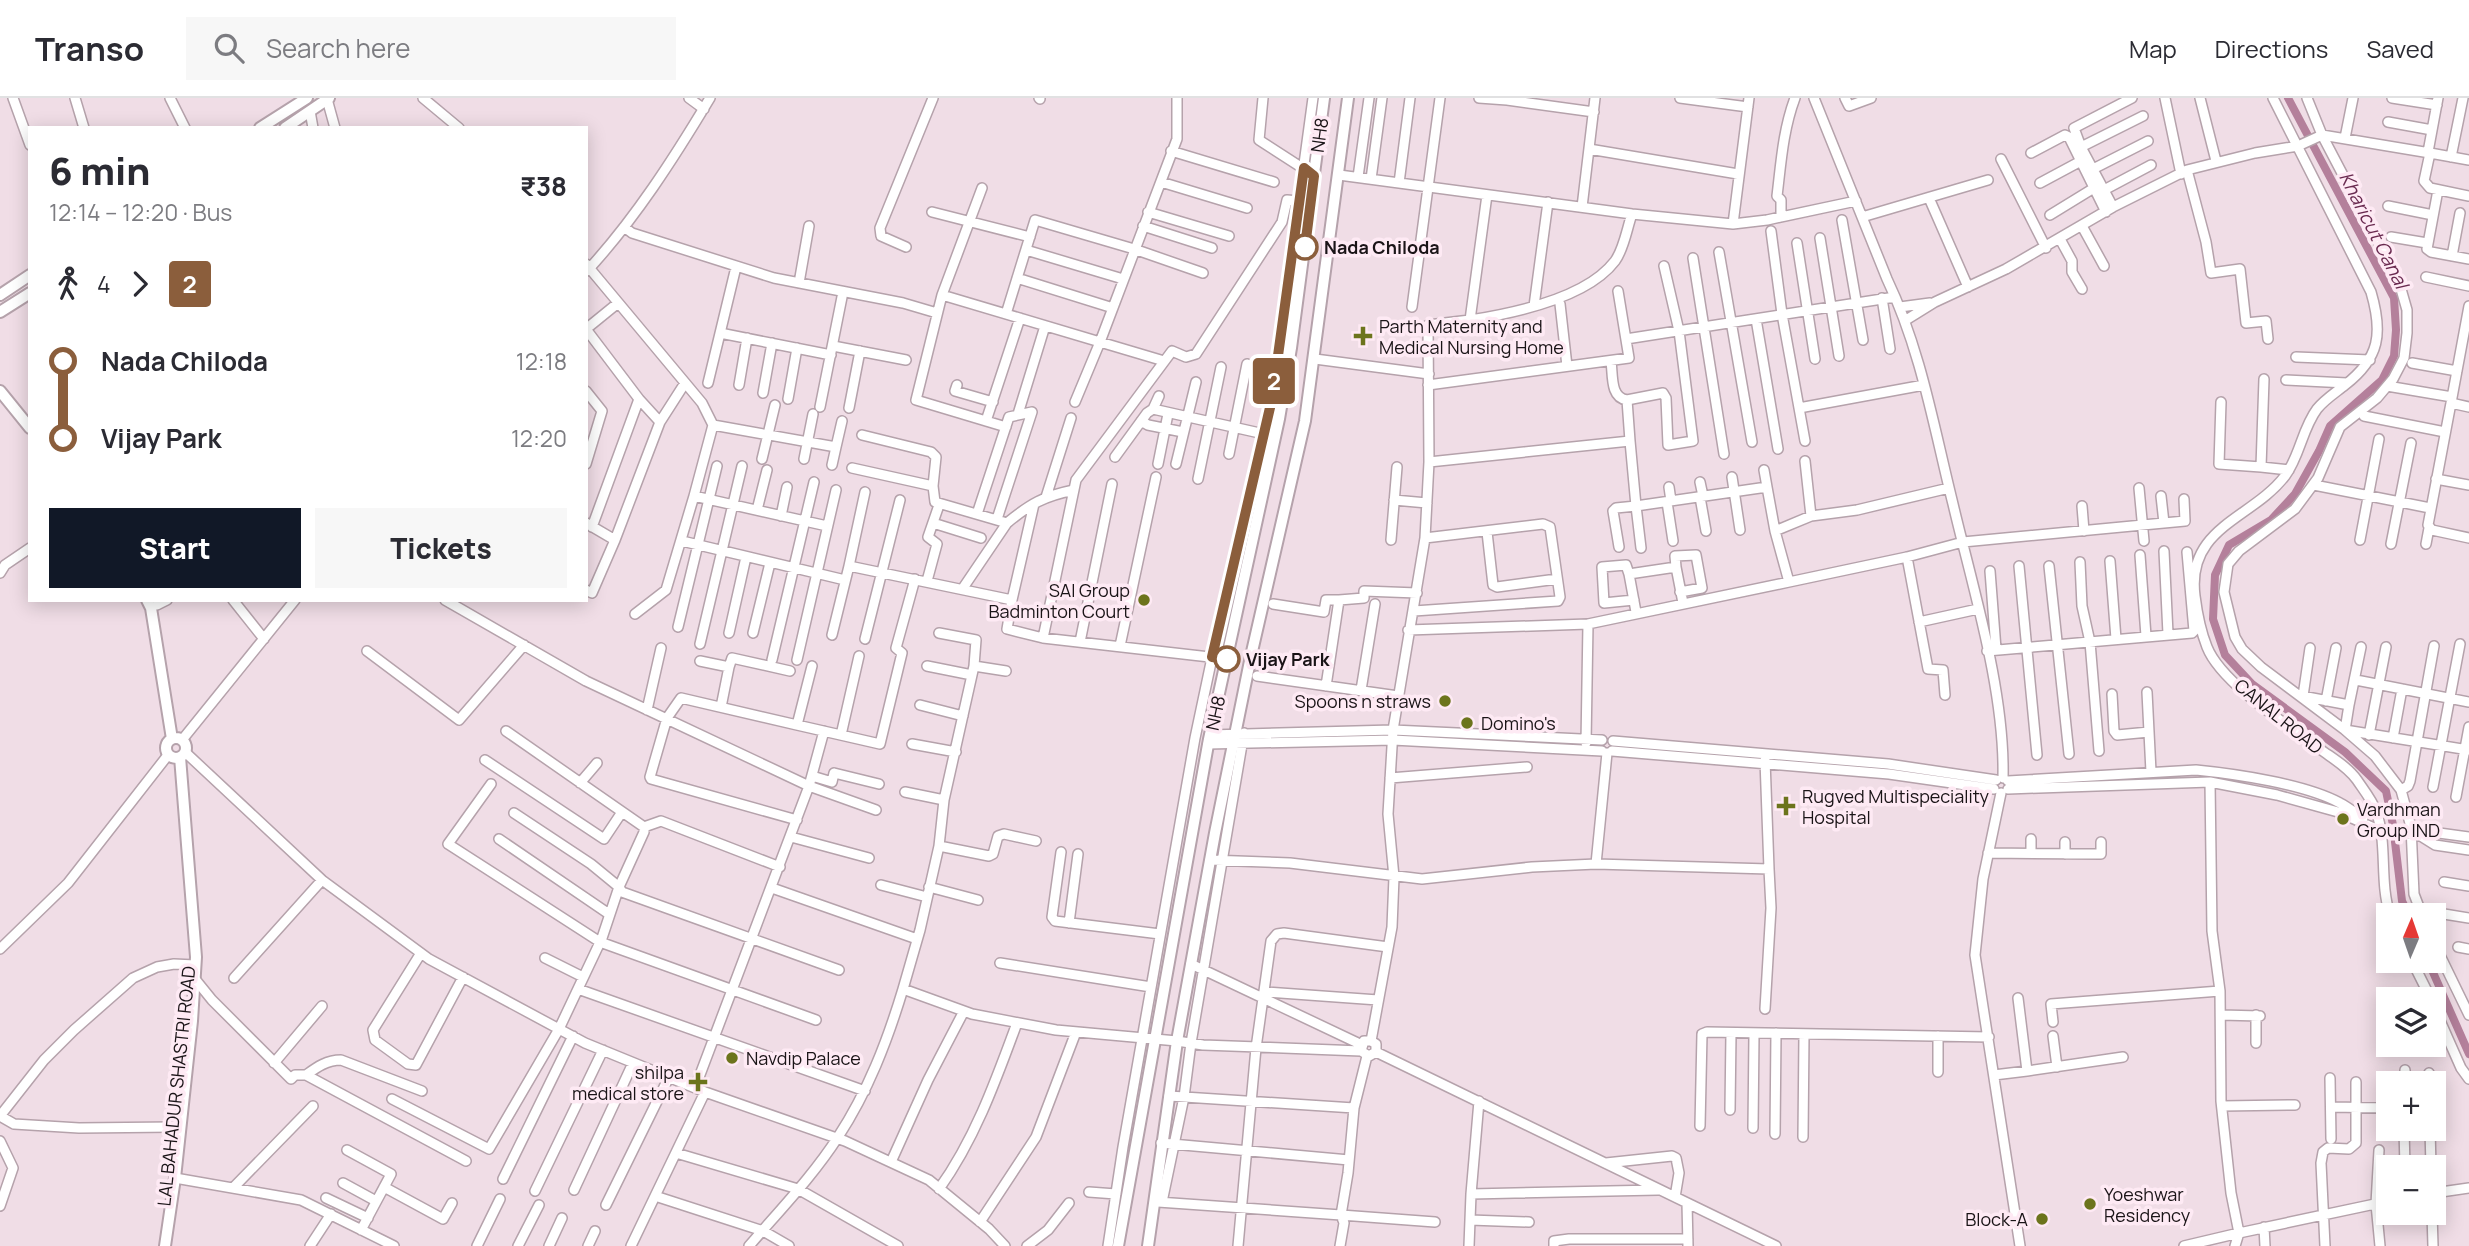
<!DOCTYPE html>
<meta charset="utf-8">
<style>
body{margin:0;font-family:Manrope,sans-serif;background:#f7f7f7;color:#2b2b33;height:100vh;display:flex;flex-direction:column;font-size:26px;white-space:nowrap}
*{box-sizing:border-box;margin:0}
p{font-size:23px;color:#7c7c81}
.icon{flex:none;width:38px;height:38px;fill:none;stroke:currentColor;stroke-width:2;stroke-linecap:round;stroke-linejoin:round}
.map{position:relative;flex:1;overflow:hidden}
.panel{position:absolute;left:28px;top:28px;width:560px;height:476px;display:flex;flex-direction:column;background:#fff;border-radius:0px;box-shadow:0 4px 18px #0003}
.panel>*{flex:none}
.badge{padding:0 14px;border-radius:5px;font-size:24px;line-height:46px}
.needle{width:46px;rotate:2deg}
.tools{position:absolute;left:2376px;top:805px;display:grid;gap:14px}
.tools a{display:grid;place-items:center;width:70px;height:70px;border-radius:0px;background:#fff;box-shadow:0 4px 18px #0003;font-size:35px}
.map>.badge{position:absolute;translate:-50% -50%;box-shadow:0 0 0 4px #fff}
.legs{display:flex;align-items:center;gap:10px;height:77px;padding:0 21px;font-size:23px}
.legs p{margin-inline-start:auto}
.headline{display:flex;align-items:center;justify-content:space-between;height:119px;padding:0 21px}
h1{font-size:38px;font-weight:800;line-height:52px}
.primary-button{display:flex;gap:14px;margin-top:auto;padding:14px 21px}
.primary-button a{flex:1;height:80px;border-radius:0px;background:#111827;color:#fff;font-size:28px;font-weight:800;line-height:80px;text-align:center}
.primary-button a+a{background:#f7f7f7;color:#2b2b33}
ul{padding:0 21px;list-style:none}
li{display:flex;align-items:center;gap:24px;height:77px;font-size:26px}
li i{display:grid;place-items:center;width:10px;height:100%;margin:0 9px;background:currentColor}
li i::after{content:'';width:18px;height:18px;margin:-9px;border:5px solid;border-radius:50%;background:#fff}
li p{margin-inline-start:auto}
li:first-child i{background:linear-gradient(#0000 50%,currentColor 0)}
li:last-child i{background:linear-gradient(currentColor 50%,#0000 0)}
header{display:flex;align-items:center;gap:42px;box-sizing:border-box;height:98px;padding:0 35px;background:#fff;border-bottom:2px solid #e1e1e2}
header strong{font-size:33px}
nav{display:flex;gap:38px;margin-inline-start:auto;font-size:24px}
.search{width:490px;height:63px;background:#f7f7f7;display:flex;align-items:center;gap:18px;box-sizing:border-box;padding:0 24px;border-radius:0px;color:#7c7c81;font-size:26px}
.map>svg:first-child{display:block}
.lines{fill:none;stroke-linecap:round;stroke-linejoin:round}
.canal{stroke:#b4809b;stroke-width:8}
.minor-casing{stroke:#b5a2ab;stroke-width:12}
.major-casing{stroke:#b5a2ab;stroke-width:14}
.minor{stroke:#fff;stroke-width:9}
.major{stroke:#fff;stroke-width:10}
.line-1-casing{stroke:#fff;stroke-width:16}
.line-1{stroke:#8b5e3c;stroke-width:10}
.stop-1-dot{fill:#fff;stroke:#8b5e3c;stroke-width:3.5}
.poi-dot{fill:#6c741c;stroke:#feeaf4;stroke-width:2.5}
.labels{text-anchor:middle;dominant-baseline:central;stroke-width:7;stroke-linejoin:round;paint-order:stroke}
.street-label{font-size:18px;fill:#1a1417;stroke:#feeaf4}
.stop-label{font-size:18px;font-weight:bold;fill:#1a1417;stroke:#feeaf4;text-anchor:start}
.poi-label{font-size:18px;fill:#1a1417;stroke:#feeaf4;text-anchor:start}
.water-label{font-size:19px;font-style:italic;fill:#69294f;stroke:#feeaf4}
</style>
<header>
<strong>Transo</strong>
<div class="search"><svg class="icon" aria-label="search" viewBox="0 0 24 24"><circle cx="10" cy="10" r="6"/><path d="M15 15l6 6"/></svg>Search here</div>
<nav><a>Map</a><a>Directions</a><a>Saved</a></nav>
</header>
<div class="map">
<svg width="2469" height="1148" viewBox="0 0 2469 1148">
<rect width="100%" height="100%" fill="#f0dde6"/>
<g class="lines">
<path class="canal" d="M2288,0L2394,200L2396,232L2394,258L2382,282L2330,328L2319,353L2295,396L2271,422L2229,447L2215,477L2213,521L2225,557L2252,586L2345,654L2386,693L2393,727
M2395,744L2402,803L2409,817
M2428,863L2469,956"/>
<defs>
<path id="minor" d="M13,0L30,47
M75,0L84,30
M170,0L185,30
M423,0L459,30
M689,0L704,11
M1039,0L1040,1
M1263,0L1259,42L1307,73
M1479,0L1507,2
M1507,0V2L1594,14
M1680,0L1748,9
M1814,0L1887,181C1921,252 1934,330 1953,406C1973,491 2005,593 2003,680
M1845,0L1849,8L1871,0
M2165,0L2181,76
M2200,0L2216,63
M2273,0L2371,194C2383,235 2380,260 2345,287C2335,295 2324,302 2317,311C2302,331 2300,358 2285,378C2252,421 2186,429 2195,498C2197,514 2201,534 2207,549C2221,585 2289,628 2320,651C2332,660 2348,669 2357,682C2363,691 2372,702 2376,713C2388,746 2379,783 2390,817
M2307,0L2322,37L2399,184L2407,212V235L2404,260L2393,281L2377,300L2340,329L2318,380L2295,411L2239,453L2228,466L2224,494L2235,539L2242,551L2261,569L2345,632L2375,658L2401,692L2411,729L2414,796L2422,817
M2392,0L2437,7
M327,1L335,30
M310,13L313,30
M2388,24L2432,32
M2345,40L2353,0
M2081,49L2143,18
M1589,51L1738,76
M1171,53L1274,84
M2428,54L2438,0
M2031,55L2065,37L2069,39L2106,114
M2430,55L2469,62
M2451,59L2463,0
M2001,61L2046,150
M2093,71L2148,43
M2187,72L2206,144L2211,175L2240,171L2246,225L2266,223L2268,241
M1339,77L1632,116L1733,126L1767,122L1856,103
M1358,79L1369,0
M1371,81L1382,0
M1161,84L1247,110
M1399,85L1410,0
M2040,85L2081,63
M982,90L942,197L1100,244L1177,41V0
M2104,92L2151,67
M2438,92L2427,151L2431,154L2469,161
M1929,100L1968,189
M2388,108L2433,117
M1582,109L1595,0
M2113,109L2081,49L2074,30L2132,0
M932,114L1030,139
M1148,114L1229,138
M2050,117L2094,90
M1781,119V102L1777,98C1781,65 1783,32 1795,0
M1862,119L1988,82
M1842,122L1863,242
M1733,126L1749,0
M1143,128L1212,150
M2082,128L2104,168
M624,129L632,135L774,180L903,205L937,215
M1771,133L1782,216L1805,343
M2391,139L2427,145
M1820,140L1839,258
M2060,141L2072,163V174L2082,191
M1797,145L1815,261
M906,149L881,138L880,130L933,0
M1026,152L1123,181
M1719,154L1752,344
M2452,158L2460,115
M1693,160L1724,356
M586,166L702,305L713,327L694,398L827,428
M587,173C635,121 674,60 710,0
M2426,179L2469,188
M1017,180L1113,210
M799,185L809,128
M942,197L916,302L1006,329
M1882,200L1890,251
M1560,206L1567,268
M1534,208L1548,104
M2469,208L2451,305L2469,309
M1412,209L1440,0
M1900,209L1930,205
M1006,216L1035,122L1134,151L1203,175
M1756,221L1778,351
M1470,222C1515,215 1587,200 1615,163C1624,151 1627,130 1632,116
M1906,222L1935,204L2006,171L2113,109L2187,72L2255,55L2298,48L2322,37L2430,55L2424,83L2430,90L2469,98
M720,235L831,257
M1626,241L1895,199
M833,248L906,262
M2296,259L2370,262
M1315,261L1429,276
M2412,265L2457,273
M2286,282L2347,285
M708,285L736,169
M739,287L747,240
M957,287L955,293L993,304
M1428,287L1629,260L1618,193
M2387,288L2452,299
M586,293L602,313L586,366
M763,295L772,245
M639,301L660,324
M788,301L797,250
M1627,302L1663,295L1666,300L1668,347L1693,343L1679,233L1664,168
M1075,304L1100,244L1164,263
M2221,304L2219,366L2261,369L2264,281
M2451,305L2428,427L2432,432L2469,440
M820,309L843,194
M849,310L860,253
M1799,310L1924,287
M1153,311L1159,298
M1018,316L1045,228
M2364,318L2445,334
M986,323L1020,220
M1141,323L1148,327L1183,334
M713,327L836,349L842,323
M862,337L931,354L936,359L933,388L935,404L1007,425C1030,406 1044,398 1074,392
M1630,343L1636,408L1767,389L1775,433
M1229,356L1247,266
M1115,359L1147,315L1153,311L1264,336
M762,361L775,307
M804,361L813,316
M1805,363L1811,418
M1429,364L1630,343L1627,302C1610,300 1613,277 1611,263
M1158,366L1168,316
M1176,366L1196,284
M832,367L836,349
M2261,369L2289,372
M852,370L933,388
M1764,372L1767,389
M1732,379L1740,432
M1198,381L1221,269
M2436,381L2469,387
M1700,384L1703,398
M2314,387L2430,410
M1669,389L1671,403
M2139,390L2144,443
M2161,398L2164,425
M1046,399L1071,320
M1700,399L1706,433
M1394,402L1427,405
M1667,404L1673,443
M2082,408L2084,433
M757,412L767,372
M977,416L1009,319L1032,314L997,421
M781,418L787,389
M586,425L615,442
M933,425L981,440
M592,429L639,301L586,231L618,205
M1487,434L1493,487L1497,489L1557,481
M1391,442L1397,369
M2360,442L2379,341
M682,443L845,482
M2391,446L2411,345
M2426,446L2429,430
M1619,449L1613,413L1616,410L1636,408L1641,450
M2164,453L2168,536
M2140,457L2146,538
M1907,459L1928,571L1943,572L1945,597
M2110,463L2116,541
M2080,464L2082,508L2090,544L2099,653
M849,468L865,394
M2019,468L2037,657
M2049,468L2069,656
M1676,469L1675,458L1696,457L1702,490L1680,494
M1990,473L1996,551
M0,475L5,467L30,450
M1629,476L1626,467L1602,469L1604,505L1634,502
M927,483L937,446L928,439L939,407
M1789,484L1907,459L1963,444L2185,423L2184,401
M963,490L1007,425
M586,492L592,495L615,442L660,324L685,285
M233,502L264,541
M445,502L586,583L809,688L824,633
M1012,502L1034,406
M1273,506L1324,514L1326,502H1339
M157,507L167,502
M1414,513L1558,503L1560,499L1550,429L1543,426L1425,440
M1636,514L1629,476L1676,469L1683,505
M635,516L666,492L694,398
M1919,524L1978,511
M1588,526L1789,484L1775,433L1811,418L1857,412L1949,390
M678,529L717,368
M1408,532L1588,526L1586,645
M729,535L746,459
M753,535L770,465
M832,537L849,468L1012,502L1007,531L1043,540L1227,561
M1043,540L1076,382L1172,253L1186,259L1196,256L1282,124L1287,102L1299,103
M865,541L900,402
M1080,544L1112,386
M700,546L742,368
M1120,548L1156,379
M367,553L459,622L524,547
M1987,553L2192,535L2194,533L2187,454
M772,562L814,384
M797,562L836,392
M700,563L729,569L721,609
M812,568L797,627L880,646L902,555L896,550L915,481
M927,568L972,577
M974,568L1006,573
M729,569L732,560L790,573
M1257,578L1398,598
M2356,582L2469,604
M1326,588L1339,502L1364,500V493L1417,495
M1361,592L1375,506
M2147,594L2151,674
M2112,596L2114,633L2117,637L2149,634
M2302,598L2349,607L2361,549
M2303,598L2310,550
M2326,603L2336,550
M920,607L963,618
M2349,607L2345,632L2469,652
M647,612L661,550
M797,627L681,600L667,620L650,679L651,681L797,722
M506,633L644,729V734L619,789L622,794L839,872
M841,637L859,558
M1210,637L1393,632L1602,642
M2369,637L2386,549
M2393,640L2402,591
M182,642L295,502
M1613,643L1888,666L1996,682
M912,646L956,654
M1208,646L1393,642L1602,653
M1612,653L1889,676L1994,691
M185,654L322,782L429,861L585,945L705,994L845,1043L929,1082L989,1131L1005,1148
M485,662L604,741L622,714
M812,678L832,684L834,675L879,686
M1390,680L1527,669
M2008,683L2196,672C2236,676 2305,686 2340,705C2348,709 2355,715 2363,720
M2210,684L2212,833L2220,893L2221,1003L2231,1095L2239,1135L2389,1103
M580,685L597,665
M491,686L448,746L600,844L816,922
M2433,689L2460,546
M2008,691L2210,684L2277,697L2338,714L2381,733L2419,737L2439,735L2469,739
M2401,692L2408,688L2410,683L2434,548
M905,694L944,702
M2001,695L1983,781L1975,857L2020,1148
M2456,699L2469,629
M644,729L661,723L780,769
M2419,737L2435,747L2469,752
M791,739L869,760
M499,741L609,816
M2065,744V756
M939,748L989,758L993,756L998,738L1004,736L1036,743
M1061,754L1052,819L1055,823L1160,836
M1988,755L2101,756V744
M2031,755V741
M1210,762L1290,765L1422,781L1532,769L1596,766L1607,655
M1596,766L1769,771L1765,662
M2444,784L2469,788
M881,787L927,799
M929,789L978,802
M772,790L917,841
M2444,816L2469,820
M1069,825L1078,756
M2434,845L2469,917
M2458,849L2469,851
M0,851L68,785L168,657
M421,855L373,932L375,942L408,966L416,967L463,879
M545,860L583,879
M2412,863L2431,901
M1000,865L1151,889
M1191,866L1362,947
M234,880L322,782
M195,881L212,902L291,981L295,977H306L466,1063
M578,891L865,993
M903,891L920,832L939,748L944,702L974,568L976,542L939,535
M1265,894L1378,902
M2434,909L2461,970L2469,981
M1765,911L1771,810L1769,771
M2221,917L2260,918
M2053,924L2051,906L2220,893
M2053,938L2057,969
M1371,943L1392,829L1394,779L1388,716L1393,632L1425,440L1429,364L1428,227L1470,222L1487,97
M2256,945V917
M1376,954L1776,1148
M274,965L322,908
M2027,973L2123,959
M1938,974V938
M2429,975L2430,985
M306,977C317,969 327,962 341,962L422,993
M1994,977L2027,973L2018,900
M2330,980L2331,1041
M2405,985V972
M695,990L809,688L876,712
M1169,998L1354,1010
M392,1001L489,1051L559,931L602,840L619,789L591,766L514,715
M2222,1008L2295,1007
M2331,1009L2389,1010
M1730,1012L1731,935
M0,1018L44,962L74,932L133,880L157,869L174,866L195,867
M0,1018L14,1026L79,1030L174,1029
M1700,1028L1702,936L1707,934L1989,939
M1753,1030L1754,936
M2404,1031L2405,1069
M2430,1031L2431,1069
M1775,1036L1776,935
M1803,1039L1804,936
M0,1043L13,1070L0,1108
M1161,1045L1349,1062
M347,1052L391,1076L361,1132
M2379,1052L2376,1106L2380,1148
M676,1055L798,1091L898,1148
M891,1064L928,982L964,913
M1606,1065L1672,1058L1676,1060L1679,1075L1675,1099
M175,1080L301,1102L394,1148
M503,1081L573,938
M343,1085L376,1103
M384,1089L443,1121L452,1105
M233,1090L313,1008
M939,1091C975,1041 996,982 1017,925
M574,1092L633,965
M535,1093L603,952
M1089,1094L1116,1096
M2434,1095L2469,1090
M1471,1096L1479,1003
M655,1098L763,1133L789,1148
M326,1100L368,1120
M1158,1104L1341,1117L1348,1075L1354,1010L1367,958
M1162,1104L1184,999L1191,945L1244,635
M1687,1105L1688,1148
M606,1107L669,979
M2432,1115L2433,1148
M1470,1122L1529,1124
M980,1124L1036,1039L1076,934
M2264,1129L2265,1148
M310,1148L331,1116
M477,1148L500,1101
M518,1148L539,1107
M549,1148L562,1120
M588,1148L595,1133
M631,1148L705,994
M749,1148C779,1113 813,1078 838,1039C868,993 887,944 903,891L972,916L1056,932L1177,943L1203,947L1361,953L1369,958L1376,954V946L1371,943H1364L1361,953
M1027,1148L1048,1132L1069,1105
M1108,1148L1123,1049L1195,640L1224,503L1246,419L1272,301L1313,0
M1238,1148L1256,950L1271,843L1277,836L1284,835L1388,849
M1340,1148L1344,1125L1341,1117L1435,1124
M1469,1148L1471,1096L1658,1092
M1554,1148V1143L1569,1141H1688
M2184,1148L2239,1135L2235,1148
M2325,1148L2321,1065L2323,1054L2328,1050L2349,1051L2356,1045V984"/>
<path id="major" d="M260,30L307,0
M285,30L329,0
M0,197L30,177
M0,214L30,195
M0,293L30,330
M147,502L151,510L172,641
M166 650a10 10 0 1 1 20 0a10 10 0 1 1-20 0Z
M165,1148L175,1080L192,923L196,859L180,659
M1118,1148L1209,641L1279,321L1291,250L1324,0
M1148,1148L1177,943L1215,735L1251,558L1305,323L1348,0"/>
</defs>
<use href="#minor" class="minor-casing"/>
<use href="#major" class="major-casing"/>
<use href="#minor" class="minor"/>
<use href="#major" class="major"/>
</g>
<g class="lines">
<defs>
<path id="line-1" d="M1227,561L1212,559L1272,301L1304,70L1314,78L1305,149"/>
</defs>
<use href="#line-1" class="line-1-casing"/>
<use href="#line-1" class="line-1"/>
</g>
<g class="stop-1-dot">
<circle cx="1305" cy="149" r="12"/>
<circle cx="1227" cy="561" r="12"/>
</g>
<g class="poi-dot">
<path d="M1359.5 227.5h7v7h7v7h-7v7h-7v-7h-7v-7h7z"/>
<circle cx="1144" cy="502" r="7"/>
<circle cx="1445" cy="603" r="7"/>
<circle cx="1467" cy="625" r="7"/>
<path d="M1782.5 697.5h7v7h7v7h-7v7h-7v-7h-7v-7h7z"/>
<circle cx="2343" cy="721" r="7"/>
<circle cx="732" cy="960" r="7"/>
<path d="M694.5 973.5h7v7h7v7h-7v7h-7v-7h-7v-7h7z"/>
<circle cx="2090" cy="1106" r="7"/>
<circle cx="2042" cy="1121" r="7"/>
</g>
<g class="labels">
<g class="street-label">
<text transform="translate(1319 37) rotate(-82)">NH8</text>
<text transform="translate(1215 615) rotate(-78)">NH8</text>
<text transform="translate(2279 618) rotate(39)">CANAL ROAD</text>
<text transform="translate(176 988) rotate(-84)">LAL BAHADUR SHASTRI ROAD</text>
</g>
<g class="stop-label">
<text x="1324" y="149">Nada Chiloda</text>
<text x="1246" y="561">Vijay Park</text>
</g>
<g class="poi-label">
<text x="1379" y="228">Parth Maternity and<tspan x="1379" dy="21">Medical Nursing Home</tspan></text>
<text x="1130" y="492" text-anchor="end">SAI Group<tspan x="1130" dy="21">Badminton Court</tspan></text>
<text x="1431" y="603" text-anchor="end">Spoons n straws</text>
<text x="1481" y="625">Domino's</text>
<text x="1802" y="698">Rugved Multispeciality<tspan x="1802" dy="21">Hospital</tspan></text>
<text x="2357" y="711">Vardhman<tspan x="2357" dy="21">Group IND</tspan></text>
<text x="746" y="960">Navdip Palace</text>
<text x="684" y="974" text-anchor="end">shilpa<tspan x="684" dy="21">medical store</tspan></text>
<text x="2104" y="1096">Yoeshwar<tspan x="2104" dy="21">Residency</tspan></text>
<text x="2028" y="1121" text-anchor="end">Block-A</text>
</g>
<g class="water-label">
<text transform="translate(2374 132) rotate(63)">Kharicut Canal</text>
</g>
</g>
</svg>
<div class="tools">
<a><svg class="needle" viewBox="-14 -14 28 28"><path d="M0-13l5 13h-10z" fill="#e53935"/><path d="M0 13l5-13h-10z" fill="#7c7c81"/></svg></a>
<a><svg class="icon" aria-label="layers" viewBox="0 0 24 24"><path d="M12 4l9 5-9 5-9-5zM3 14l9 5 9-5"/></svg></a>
<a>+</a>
<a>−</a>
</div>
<b class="badge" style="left:1274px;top:283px;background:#8b5e3c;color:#fff">2</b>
<section class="panel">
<div class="headline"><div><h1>6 min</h1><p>12:14 – 12:20 · Bus</p></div><b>₹38</b></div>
<div class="legs"><svg class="icon" aria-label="walk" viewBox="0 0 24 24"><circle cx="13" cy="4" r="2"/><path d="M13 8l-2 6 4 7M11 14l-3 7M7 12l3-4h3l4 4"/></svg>4<svg class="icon" aria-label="forward" viewBox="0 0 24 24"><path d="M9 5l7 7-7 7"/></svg><b class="badge" style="background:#8b5e3c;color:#fff">2</b></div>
<ul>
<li><i style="color:#8b5e3c"></i><b>Nada Chiloda</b><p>12:18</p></li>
<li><i style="color:#8b5e3c"></i><b>Vijay Park</b><p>12:20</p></li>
</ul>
<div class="primary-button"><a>Start</a><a>Tickets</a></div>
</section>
</div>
